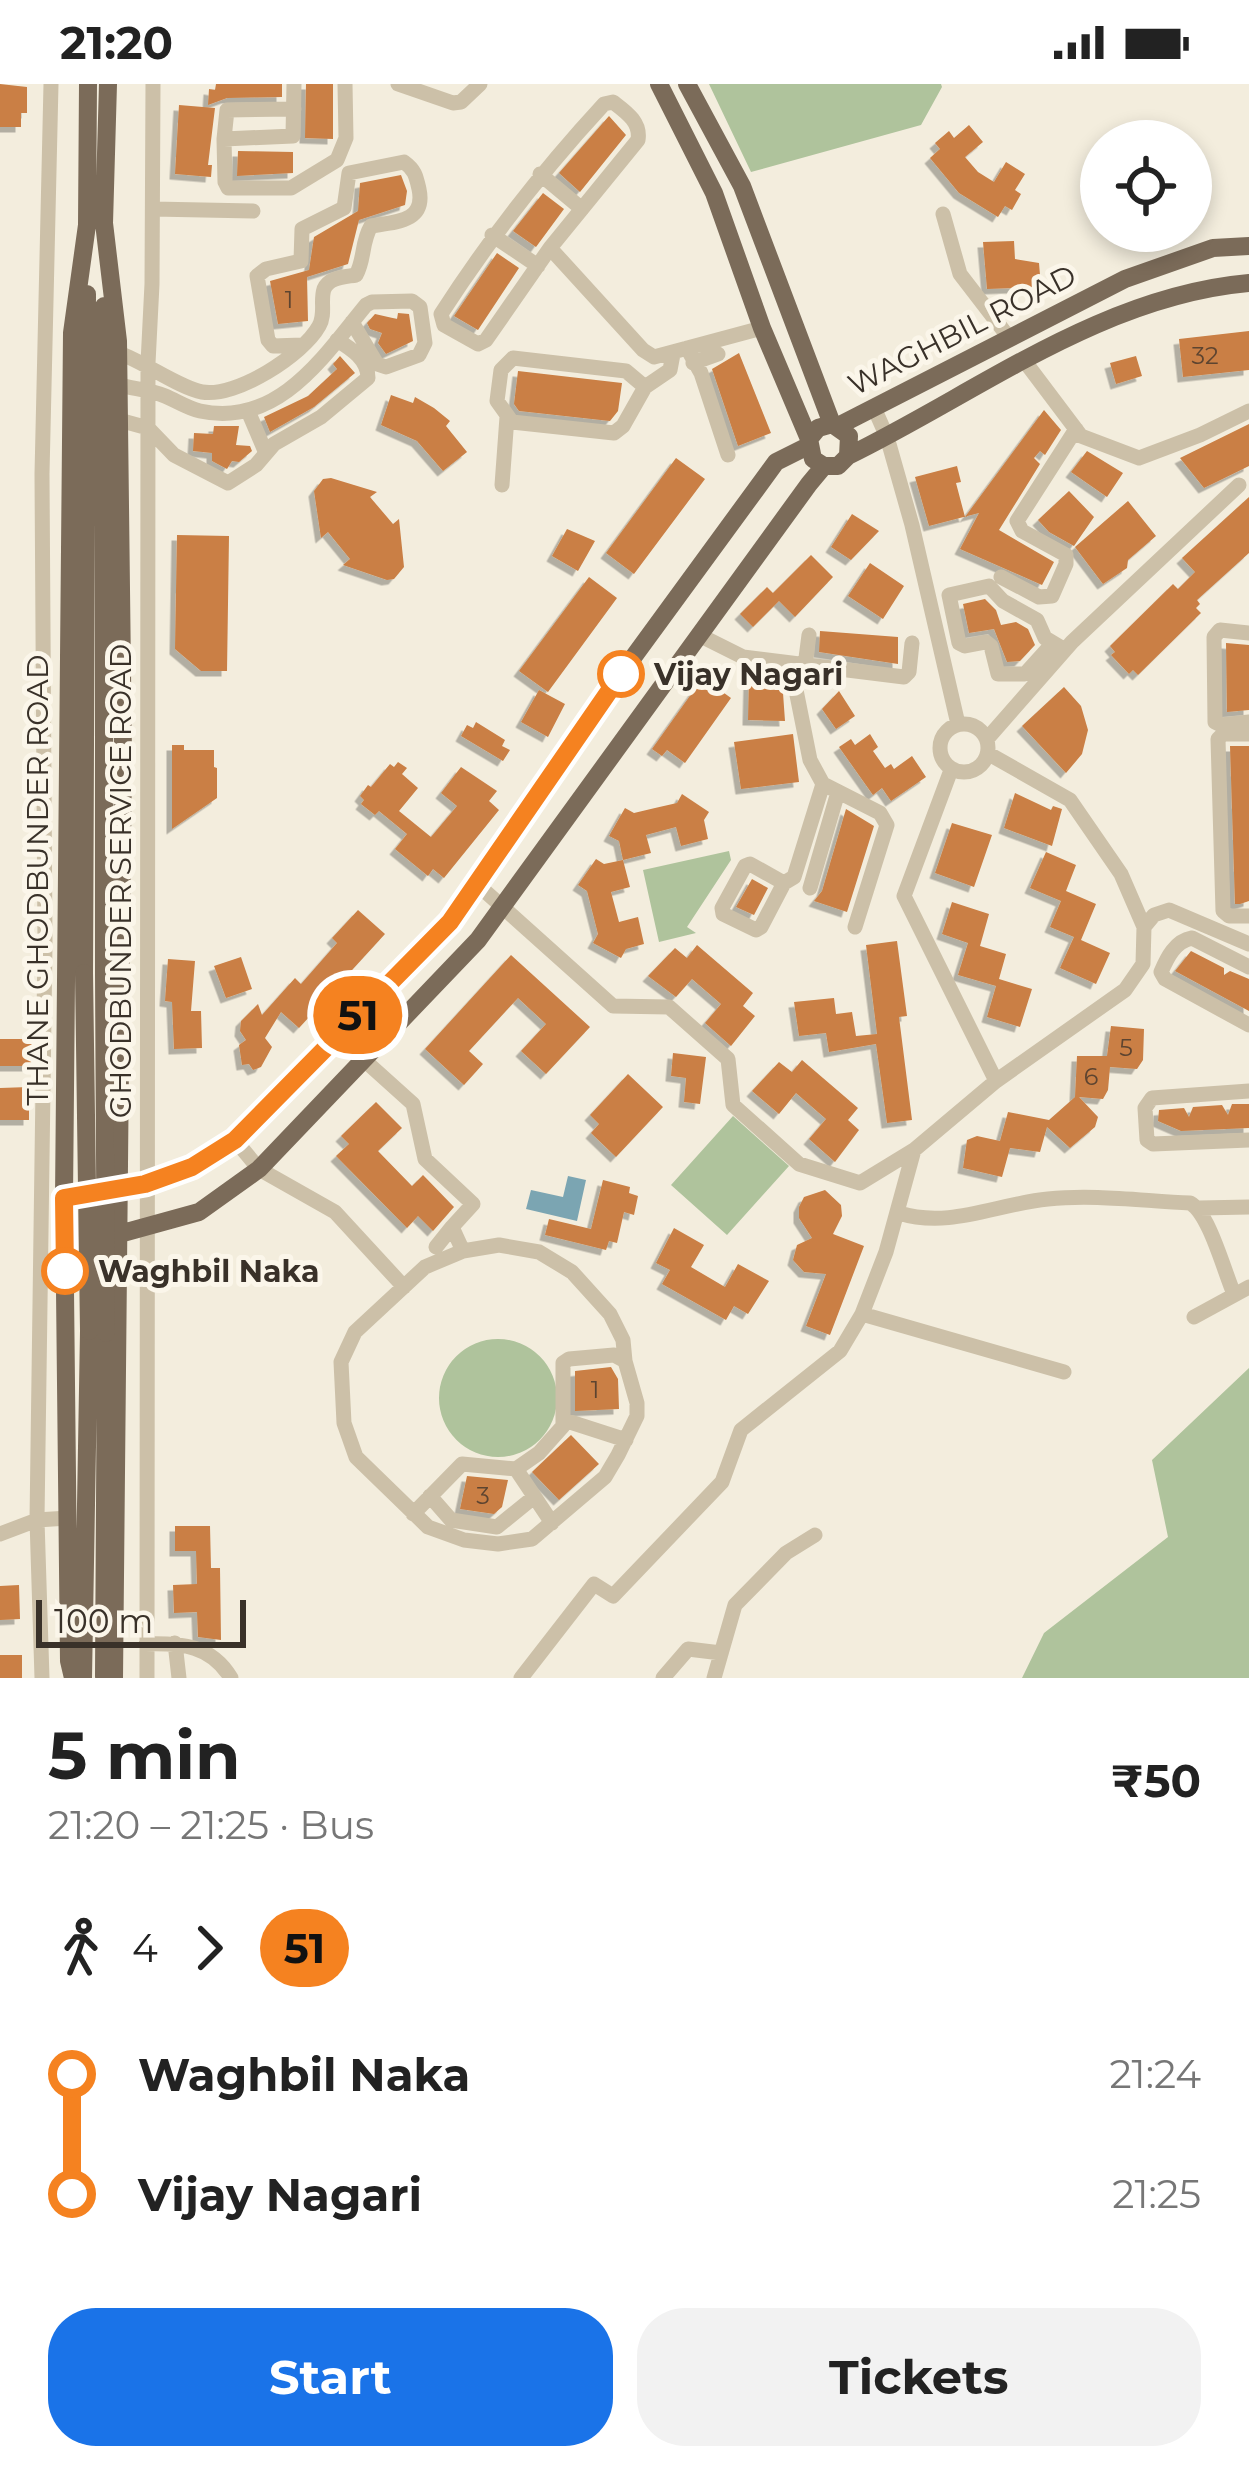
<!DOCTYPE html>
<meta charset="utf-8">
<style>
body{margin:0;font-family:Montserrat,sans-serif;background:#f2f2f2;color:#222;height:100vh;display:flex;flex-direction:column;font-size:45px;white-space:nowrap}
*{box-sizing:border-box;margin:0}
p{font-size:39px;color:#767676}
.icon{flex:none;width:66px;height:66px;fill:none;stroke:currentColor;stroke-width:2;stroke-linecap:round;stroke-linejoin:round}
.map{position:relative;height:1594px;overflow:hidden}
.details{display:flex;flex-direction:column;background:#fff;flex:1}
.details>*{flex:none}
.badge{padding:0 24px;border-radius:39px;font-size:42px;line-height:78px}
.fabs{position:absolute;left:1080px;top:36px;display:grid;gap:24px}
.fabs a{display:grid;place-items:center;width:132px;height:132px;border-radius:50%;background:#fff;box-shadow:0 6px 18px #0003;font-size:60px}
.scale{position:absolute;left:36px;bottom:30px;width:210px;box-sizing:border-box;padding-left:12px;border:6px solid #393129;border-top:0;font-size:33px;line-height:42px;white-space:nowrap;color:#393129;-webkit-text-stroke:9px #fbf6ea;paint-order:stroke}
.map>.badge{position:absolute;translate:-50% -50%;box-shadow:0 0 0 6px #fff}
.legs{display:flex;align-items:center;gap:18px;height:132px;padding:0 48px;font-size:39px}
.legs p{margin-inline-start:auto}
.overview{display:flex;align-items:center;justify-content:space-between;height:204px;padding:0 48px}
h1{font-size:66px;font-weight:700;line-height:90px}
.button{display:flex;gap:24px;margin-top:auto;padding:24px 48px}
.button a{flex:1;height:138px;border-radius:48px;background:#1a73e8;color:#fff;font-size:48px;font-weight:700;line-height:138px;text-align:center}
.button a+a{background:#f2f2f2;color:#222}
ul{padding:0 48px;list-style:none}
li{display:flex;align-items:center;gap:42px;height:120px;font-size:45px}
li i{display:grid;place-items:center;width:18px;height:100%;margin:0 15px;background:currentColor}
li i::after{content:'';width:30px;height:30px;margin:-15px;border:9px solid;border-radius:50%;background:#fff}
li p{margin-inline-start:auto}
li:first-child i{background:linear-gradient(#0000 50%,currentColor 0)}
li:last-child i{background:linear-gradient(currentColor 50%,#0000 0)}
.status{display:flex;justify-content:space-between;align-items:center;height:84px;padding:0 60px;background:#fff;direction:ltr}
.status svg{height:33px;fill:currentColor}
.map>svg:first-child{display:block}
.green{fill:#afc39c}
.water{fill:#7ba5b2}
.building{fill:#ca7f44;filter:url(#shadow)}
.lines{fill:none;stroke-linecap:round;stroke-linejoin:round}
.minor{stroke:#ccc0a8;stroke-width:15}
.major{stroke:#7b6b59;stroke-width:18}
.major-bridge{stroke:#7b6b59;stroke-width:18}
.line-1-casing{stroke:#fff;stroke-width:27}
.line-1{stroke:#f58220;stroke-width:18}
.stop-1-dot{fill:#fff;stroke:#f58220;stroke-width:6}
.labels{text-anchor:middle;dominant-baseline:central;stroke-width:10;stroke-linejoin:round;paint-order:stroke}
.number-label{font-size:24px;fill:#5d4430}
.street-label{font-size:30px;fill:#393129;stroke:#fbf6ea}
.stop-label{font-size:30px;font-weight:bold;fill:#393129;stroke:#fbf6ea;text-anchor:start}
</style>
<div class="status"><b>21:20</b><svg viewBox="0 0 49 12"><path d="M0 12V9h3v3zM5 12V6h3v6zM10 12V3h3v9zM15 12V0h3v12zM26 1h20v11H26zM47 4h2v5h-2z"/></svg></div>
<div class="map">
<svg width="1249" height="1594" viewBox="0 0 1249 1594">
<defs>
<filter id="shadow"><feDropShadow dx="-5.5" dy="5.5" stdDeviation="0" flood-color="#0004"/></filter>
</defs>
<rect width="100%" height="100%" fill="#f3eddd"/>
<path class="green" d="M709,0H941L942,3L921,41L751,88Z
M729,767L731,776L687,843L696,849L659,858L643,786Z
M733,1032L789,1082L727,1151L671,1101Z
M439 1314a59 59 0 1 1 118 0a59 59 0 1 1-118 0Z
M1249,1284V1594H1022L1044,1549L1168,1453L1152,1376Z"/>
<path class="water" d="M568,1092L586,1096L577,1137L526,1125L531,1106L563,1113Z"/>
<path class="building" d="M0,0L27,3V29H21V43H0Z
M216,0H282V13L227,14L208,21L209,5L215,6Z
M306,0H333V55L305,54Z
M179,21L215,24L208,81H212L211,93L175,90Z
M609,32L626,51L580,108L559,89Z
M969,41L983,58L965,73L978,88L994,98L1006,78L1025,90L1015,106L1021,110L1012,126L1005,122L998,133L959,109L930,74L940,65L935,59L949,47L954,54Z
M238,67L293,68V89L237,92Z
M401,91L407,107L405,121L359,136L348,180L307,193L308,237L278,240L270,197L309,186L314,153L358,127L360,99Z
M543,109L564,125L536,163L513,147Z
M1014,157L1015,175L1039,179L1041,203L987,205L983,158Z
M497,169L519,184L478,246L454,232Z
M398,229L409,230L413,257L386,270L378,259L382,249L370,245L367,239L375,230L397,235Z
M1249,247V286L1183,293L1179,255Z
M739,269L771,349L738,362L712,285Z
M340,272L355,289L314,323L270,348L264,333L308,312L337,285L333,280Z
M1136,272L1142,292L1116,300L1110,279Z
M518,287L622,299L618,327L610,337L519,327L514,320Z
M391,311L413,319L415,313L434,324L450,337L446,342L467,368L443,387L417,357L381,341Z
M1044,326L1061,346L1045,371L1040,367L1034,374L1040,380L999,446L1054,478L1042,501L960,465L979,429L929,442L915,393L957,382L961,398L956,399L965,433Z
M1249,340V382L1204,404L1180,374Z
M214,342H239L236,361L250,362L252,367L239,378L232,377L227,385L212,377V369L193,367L194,349L213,350Z
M1087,367L1123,389L1107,413L1071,388Z
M676,374L705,395L634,490L606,469Z
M331,394L377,408L370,413L393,440L399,435L404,483L394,495L387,496L343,481L350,475L328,448L321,454L314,407L323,395Z
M1069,407L1094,433L1074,462L1049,448L1038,436Z
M1249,413V469L1197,516L1200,520L1196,524L1201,529L1138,591L1133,586L1129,590L1111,571L1115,568L1110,562L1173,500L1178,505L1195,488L1182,474Z
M1128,417L1156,452L1128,476L1127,484L1103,500L1075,463Z
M852,430L879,447L851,476L831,463Z
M567,445L595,457L578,487L552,472Z
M177,451L229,452L227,587H201L175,565Z
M811,471L833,493L795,533L779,517L753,543L740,530L767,503L773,509Z
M870,479L904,502L883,535L848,512Z
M589,493L617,514L548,608L519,587Z
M985,515L996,526L1001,541L1016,538L1028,545L1035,561L1020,577L1007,578L994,545L969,549L963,520Z
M820,547L898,553V580L819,568Z
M1226,559L1249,561V626L1227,628Z
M707,588L717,595L713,601L731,614L685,679L667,666L662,672L652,665Z
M749,594L782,595L785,637L748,636Z
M1064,603L1081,622L1088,646L1082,670L1066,689L1022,642Z
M539,606L565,620L548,653L521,638Z
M839,607L855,632L836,645L822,625Z
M476,638L505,656L502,662L510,666L503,677L461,652L467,641L473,644Z
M793,650L799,698L741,705L734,658Z
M870,650L878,663L873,667L885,684L891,680L894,685L912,672L926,693L891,717L882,704L873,711L839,663L851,655L855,661Z
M172,661H184V666H214V683L217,684V714L172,745Z
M1230,662H1249V817L1240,820H1235Z
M398,678L407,684L402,690L418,704L399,727L431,753L457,722L441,709L461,683L497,707L489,717L499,726L444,794L433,785L428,792L395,765L407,750L379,727L375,731L361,720L364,716L360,712L368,701L371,703L390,680L394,683Z
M1015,709L1051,726L1053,722L1062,725L1052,762L1004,744Z
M682,710L709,728L704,736L708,755L681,762L676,743L646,751L651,769L623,776L619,757L609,752L625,724L634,729L655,724L677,719Z
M846,725L874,742L847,828L814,817L822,807Z
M952,739L992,751L974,803L935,789Z
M1046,768L1076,781L1066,807L1096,820L1081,856L1110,869L1096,900L1060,884L1074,853L1050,843L1061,817L1030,804Z
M596,775L604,780L623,776L630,803L611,808L619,838L638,833L644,860L626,865L621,874L593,859L598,850L587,807L578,801Z
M752,795L768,804L754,831L736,823Z
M952,818L989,830L980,862L1006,870L999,895L1032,905L1020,943L987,933L996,902L958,891L968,859L942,850Z
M358,826L385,850L299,944L281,928L265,954L272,963L261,983L253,986L249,980L242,981L239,961L246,956L240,947L241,937L258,920L262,931L295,894L301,900L337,859L332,854Z
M897,857L907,932L899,933L912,1036L887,1039L876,960L829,968L826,949L799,952L794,918L834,914L836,930L852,928L856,952L877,950L866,861Z
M697,861L753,909L743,922L755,932L731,962L705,939L721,920L692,895L676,913L648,892L675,864L687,874Z
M1191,867L1224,884V891L1230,887L1249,895V927L1175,887Z
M511,871L590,943L546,990L521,967L546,940L518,914L469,967L483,980L464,1001L425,965Z
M241,873L252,905L226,914L214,882Z
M168,875L195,877L191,927H201L202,964L174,965L172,918L165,917Z
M1111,942L1144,945L1143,976L1137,985L1110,983L1108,1006L1103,1015L1079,1013L1098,1033L1095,1043L1070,1064L1047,1043L1040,1068L1010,1064L1002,1093L963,1084L967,1056L977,1052L1000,1057L1008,1028L1049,1036L1066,1021L1075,1013L1077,972H1107Z
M0,955H32L31,982H0Z
M673,969L706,973L700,1020L684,1018L686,994L671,992Z
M802,976L858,1024L848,1036L859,1046L835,1078L809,1055L826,1035L796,1009L779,1030L752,1007L779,978L792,988Z
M628,990L663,1023L616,1073L591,1049L599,1040L590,1031Z
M29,1003V1036H0V1004Z
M376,1018L402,1044L378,1067L412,1102L423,1091L454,1123L433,1147L418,1132L407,1144L336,1072L349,1060L341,1052Z
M1232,1020H1249V1044L1181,1047L1158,1037L1159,1026L1184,1024L1189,1033L1193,1023L1222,1021L1228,1031Z
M603,1096L630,1103L629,1109L638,1112L634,1131L624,1128L617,1159L609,1157L606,1166L545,1151L549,1135L591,1145Z
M825,1106L841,1121L842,1132L833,1150L864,1162L830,1251L806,1242L826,1190L804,1188L793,1176L797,1161L812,1154L799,1134V1123L804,1113Z
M674,1144L704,1161L691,1183L725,1203L738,1180L769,1197L748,1230L734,1222L726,1236L662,1200L670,1186L656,1179Z
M611,1283L618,1295L619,1325L575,1327V1287Z
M571,1351L599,1380L559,1416L532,1388Z
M467,1392L508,1396L502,1423L494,1430L460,1425Z
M175,1442H210L211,1484H220L221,1556L198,1553L197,1528L174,1529L173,1501L197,1500L196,1467H175Z
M19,1501L20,1535L0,1536V1502Z
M0,1571H22V1594H0Z"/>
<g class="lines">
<path class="minor" d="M294,0L293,52L224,55L225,98L228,104H291L337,76L346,54L345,0
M398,0L453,19L461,18L480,0
M224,55L227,26L294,25
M540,90L582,125
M153,125L253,127
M943,130L960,190L1010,255
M492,151L538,182
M550,164L638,56C641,38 626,28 613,18L604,20C543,86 490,154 441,230L444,241L478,260L486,256L550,164L643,266L654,273L762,244
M687,264L701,289L728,371
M119,269C144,278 180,304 202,308C236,314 303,271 319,242C326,230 320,217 324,205C329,193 345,193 356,191C365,175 361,159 371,142C396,138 426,138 419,105C416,92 415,86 404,78L349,89L344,124L302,145L301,177L266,185L257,192L268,256L273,262L302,261
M1023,275L1081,352L1139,374L1200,351L1249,327
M693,279L718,270
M119,301C134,305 151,306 165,312C177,317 187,324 200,327C278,344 324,272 366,221L372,218L412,217L420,223L425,259L419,271L386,283L377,280L352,238
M645,303L626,287L513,274L501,286L497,317L512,338L614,349L623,342L645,303L670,286L673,270
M875,326L887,353L912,441L958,640
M248,327L265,367
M119,336L148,344L174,371L228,399L256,381L274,360L321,333L368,294C368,276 352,265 337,256
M502,401L507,333
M1001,493L1039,513L1052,512L1066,480V471L1022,447L1017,437L1076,345
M1249,549L1220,546L1214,553L1215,638L1221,641L1249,638
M699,551L743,573L904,593L909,588L912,559
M1053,559L1025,590H998L991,562L986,558L965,562L959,559L949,511L989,502L1003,517L1037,536L1045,554L1065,566
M806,574L809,551
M940 664a24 24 0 1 1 48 0a24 24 0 1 1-48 0Z
M1249,650H1223L1218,655L1223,827L1229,832H1249
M987,655L1072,558L1239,401
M951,686L904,812L996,997
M823,700L880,729L887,741L855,843
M784,799L750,780L745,782L722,824L723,830L756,846L761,843L784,799L794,793L823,700L810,676L791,581
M478,801L613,922L669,923L728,975L733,1021L799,1080L860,1099L914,1066L996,997L1125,906L1143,880L1144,843L1121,790L1070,716L989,670
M810,804L838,708
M1144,843L1154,831L1169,826L1249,860
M1249,883L1192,854C1175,857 1167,874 1161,888L1165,895L1249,941
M363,975L413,1020L425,1075L473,1120L452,1143L463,1167
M1249,1007L1152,1014L1145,1024L1147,1056L1153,1060L1249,1056
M235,1056L259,1085L335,1128L404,1203
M1200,1124L1249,1123
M899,1129C950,1145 996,1120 1048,1115C1094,1110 1143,1117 1190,1119C1209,1129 1224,1187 1234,1210
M436,1163L452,1143
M862,1230L1064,1288
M1194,1233L1249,1203
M564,1336L626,1356
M516,1385L552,1439
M430,1412L451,1436L497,1443L534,1413
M413,1430L462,1380L516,1385L539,1369L563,1342V1279L569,1275L614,1271L625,1277L637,1319V1332L618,1371L605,1393L532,1455L498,1460L464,1456L428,1443L356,1373L344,1339L341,1278L355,1248L425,1183L463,1167L499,1161L539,1168L572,1188L610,1230L623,1256L625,1277
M0,1450L37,1436L68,1434
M175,1559L179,1594
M146,1560C182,1559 211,1561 231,1594
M42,1594L37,1436L45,860L42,390L51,0
M147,1594L148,279L152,200L153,0
M521,1594L594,1500L613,1512L722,1398L741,1346L840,1267L862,1230L886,1168L914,1066
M663,1594L688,1565L721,1569
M714,1594L735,1521L786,1469L815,1451"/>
<path class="major" d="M108,0L104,139L118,257L123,670L114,1594
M659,0L714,109L762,244L809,355
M687,0L742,102L832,340
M838,342L1125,195L1213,164L1249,162
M848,372C977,309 1101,212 1249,199
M84,889L87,210
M104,889V222
M110,1104L145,1100L192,1083L235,1056L450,839L621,590L776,378L808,362
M112,1152L199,1128L259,1085L478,856L809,400L824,382H838L848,372L849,352L832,340L818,344L809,355L813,375L824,382
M104,1592L106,1249
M73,1594L69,1577L64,1114L72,249L87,141L88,0
M83,1594L89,1247"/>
<path class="major-bridge" d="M84,889L89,1247
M104,889L106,1249"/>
</g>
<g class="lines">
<defs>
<path id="line-1" d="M65,1187L64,1114L145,1100L192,1083L235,1056L450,838L621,590"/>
</defs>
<use href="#line-1" class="line-1-casing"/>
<use href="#line-1" class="line-1"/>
</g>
<g class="stop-1-dot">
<circle cx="621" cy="590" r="21"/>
<circle cx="65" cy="1187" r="21"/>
</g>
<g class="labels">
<g class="number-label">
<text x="289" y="215">1</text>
<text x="1205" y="271">32</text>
<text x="1126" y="963">5</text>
<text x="1091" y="992">6</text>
<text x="595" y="1305">1</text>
<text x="483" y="1411">3</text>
</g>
<g class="street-label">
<text transform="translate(962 246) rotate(-27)">WAGHBIL ROAD</text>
<text transform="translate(37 796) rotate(-90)">THANE GHODBUNDER ROAD</text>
<text transform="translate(120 797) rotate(-90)">GHODBUNDER SERVICE ROAD</text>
</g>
<g class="stop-label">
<text x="654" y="590">Vijay Nagari</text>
<text x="98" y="1187">Waghbil Naka</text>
</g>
</g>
</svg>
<div class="fabs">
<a><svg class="icon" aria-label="locate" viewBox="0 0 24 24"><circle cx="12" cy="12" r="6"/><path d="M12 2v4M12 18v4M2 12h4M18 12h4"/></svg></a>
</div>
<div class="scale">100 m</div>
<b class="badge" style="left:358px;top:931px;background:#f58220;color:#111">51</b>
</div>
<section class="details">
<div class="overview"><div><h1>5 min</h1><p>21:20 – 21:25 · Bus</p></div><b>₹50</b></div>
<div class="legs"><svg class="icon" aria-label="walk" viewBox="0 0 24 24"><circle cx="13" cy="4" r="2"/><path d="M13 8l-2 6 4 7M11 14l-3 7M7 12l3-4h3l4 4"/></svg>4<svg class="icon" aria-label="forward" viewBox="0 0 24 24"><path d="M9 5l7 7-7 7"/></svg><b class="badge" style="background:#f58220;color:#111">51</b></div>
<ul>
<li><i style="color:#f58220"></i><b>Waghbil Naka</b><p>21:24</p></li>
<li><i style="color:#f58220"></i><b>Vijay Nagari</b><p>21:25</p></li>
</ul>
<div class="button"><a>Start</a><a>Tickets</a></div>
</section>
